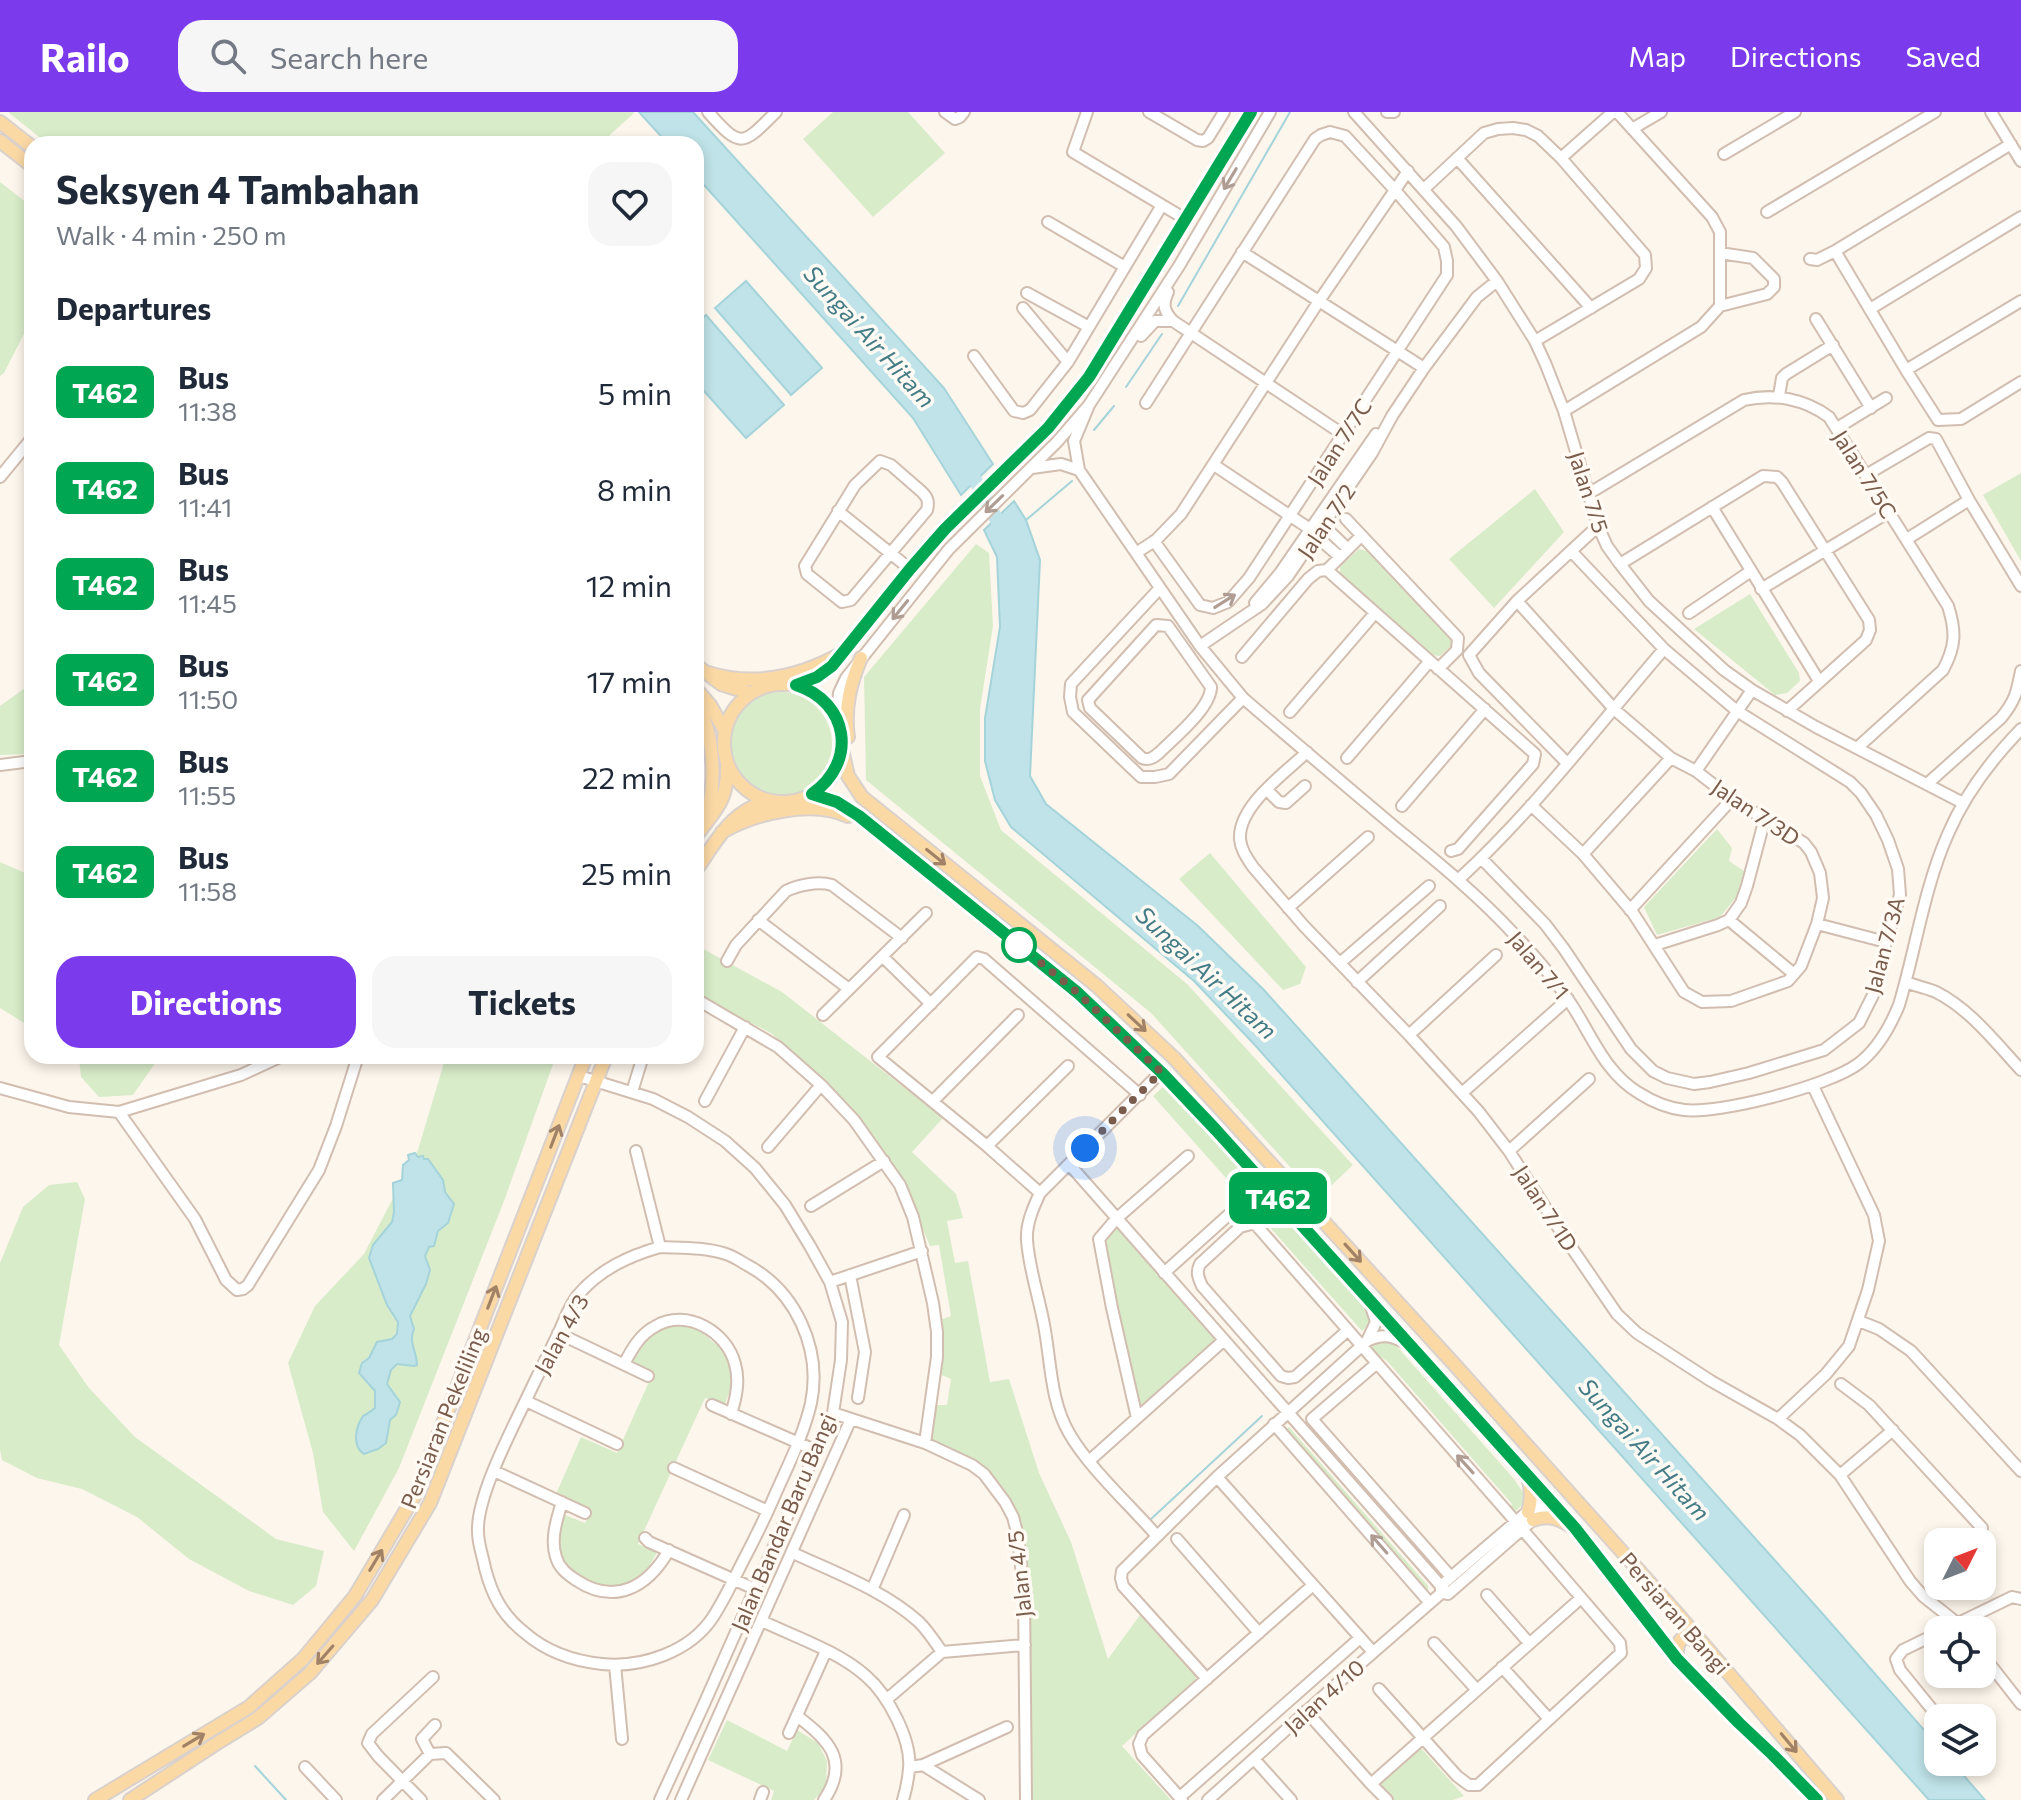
<!DOCTYPE html>
<meta charset="utf-8">
<style>
body{margin:0;font-family:Commissioner,sans-serif;background:#f6f6f7;color:#1f2937;height:100vh;display:flex;flex-direction:column;font-size:30px;white-space:nowrap}
*{box-sizing:border-box;margin:0}
p{font-size:26px;color:#747a83}
.icon{flex:none;width:44px;height:44px;fill:none;stroke:currentColor;stroke-width:2;stroke-linecap:round;stroke-linejoin:round}
.map{position:relative;flex:1;overflow:hidden}
.sheet{position:absolute;left:24px;top:24px;width:680px;height:928px;display:flex;flex-direction:column;background:#fff;border-radius:24px;box-shadow:0 4px 12px #0003}
.sheet>*{flex:none}
.badge{padding:0 16px;border-radius:12px;font-size:28px;line-height:52px}
.needle{width:52px;rotate:48deg}
.buttons{position:absolute;left:1924px;top:1416px;display:grid;gap:16px}
.buttons a{display:grid;place-items:center;width:72px;height:72px;border-radius:16px;background:#fff;box-shadow:0 4px 12px #0003;font-size:40px}
.you{position:absolute;width:40px;height:40px;margin:-20px;border:6px solid #fff;border-radius:50%;background:#1a73e8;box-shadow:0 0 0 12px #1a73e833}
.map>.badge{position:absolute;translate:-50% -50%;box-shadow:0 0 0 4px #fff}
h2{padding:0 32px;font-size:30px;line-height:72px}
.round{display:grid;place-items:center;flex:none;width:84px;height:84px;border-radius:24px;background:#f6f6f7}
.summary{display:flex;align-items:center;justify-content:space-between;height:136px;padding:0 32px}
h1{font-size:38px;font-weight:700;line-height:60px}
.cta{display:flex;gap:16px;margin-top:auto;padding:16px 32px}
.cta a{flex:1;height:92px;border-radius:24px;background:#7c3aed;color:#fff;font-size:32px;font-weight:700;line-height:92px;text-align:center}
.cta a+a{background:#f6f6f7;color:#1f2937}
ul{padding:0;list-style:none}
li{display:flex;align-items:center;gap:24px;height:96px;padding:0 32px}
li div{flex:1}
li b{display:block;font-size:30px}
li em{font-style:normal}
li .badge{min-width:88px;font-weight:700;text-align:center}
header{display:flex;align-items:center;gap:48px;box-sizing:border-box;height:112px;padding:0 40px;background:#7c3aed;color:#fff}
header strong{font-size:38px}
nav{display:flex;gap:44px;margin-inline-start:auto;font-size:28px}
.search{width:560px;height:72px;background:#f6f6f7;display:flex;align-items:center;gap:20px;box-sizing:border-box;padding:0 28px;border-radius:24px;color:#747a83;font-size:30px}
.map>svg:first-child{display:block}
.green{fill:#d8ecc9}
.water{fill:#bfe3e8;stroke:#a5d3da;stroke-width:2}
.lines{fill:none;stroke-linecap:round;stroke-linejoin:round}
.stream{stroke:#a5d3da;stroke-width:2}
.river{stroke:#bfe3e8;stroke-width:14}
.minor-casing{stroke:#d1beb0;stroke-width:14}
.major-casing{stroke:#dad1cd;stroke-width:16}
.minor{stroke:#fff;stroke-width:10}
.major{stroke:#fbd9a5;stroke-width:12}
.oneway{stroke:#af9d94}
.oneway2{stroke:#a18267}
.line-casing{stroke:#fff;stroke-width:18}
.line{stroke:#00a651;stroke-width:12}
.walk{stroke:#7a5c4d;stroke-width:8;stroke-dasharray:0 14.4}
.stop-dot{fill:#fff;stroke:#00a651;stroke-width:4}
.labels{text-anchor:middle;dominant-baseline:central;stroke-width:7;stroke-linejoin:round;paint-order:stroke}
.street-label{font-size:22px;fill:#7a5c4d;stroke:#fffaf3}
.water-label{font-size:24px;font-style:italic;fill:#437c86;stroke:#fffaf3}
</style>
<header>
<strong>Railo</strong>
<div class="search"><svg class="icon" aria-label="search" viewBox="0 0 24 24"><circle cx="10" cy="10" r="6"/><path d="M15 15l6 6"/></svg>Search here</div>
<nav><a>Map</a><a>Directions</a><a>Saved</a></nav>
</header>
<div class="map">
<svg width="2021" height="1688" viewBox="0 0 2021 1688">
<rect width="100%" height="100%" fill="#fdf6ec"/>
<path class="green" d="M8,0H633L634,1L600,32H48Z
M833,0H908L945,41L873,105L803,27Z
M0,70L32,95V206L4,261L0,264Z
M2021,361V449L1983,383Z
M1535,377L1564,420L1494,496L1449,447Z
M976,432L989,441L993,514L980,597V664L1001,718L1187,872L1353,1053L1318,1086L1151,901L866,668L864,565Z
M1359,437L1367,439L1454,531L1440,544L1432,543L1340,463V454Z
M1750,482L1799,561L1800,569L1787,581L1775,583L1694,517Z
M32,571V642L0,643V594Z
M728 632a52 52 0 1 1 104 0a52 52 0 1 1-104 0Z
M1717,717L1732,736L1729,749L1744,759L1737,784L1720,805L1657,823L1644,795Z
M1210,741L1306,855L1300,872L1283,878L1179,767Z
M0,750L32,764V916L0,896Z
M696,833L782,880L943,1006L912,1040L956,1082L963,1106L947,1109L955,1151L968,1149L990,1270L1009,1267L1039,1361L1071,1430L1108,1547L1140,1503L1197,1566L1122,1634L1171,1688H1031L1018,1411L1002,1377L974,1347L930,1327L937,1293H947L951,1267L939,1262L943,1224L940,1208L951,1204L939,1133L930,1134L901,1065L854,998L771,921L696,883Z
M76,944H160L133,983L99,985L81,965L79,946Z
M446,944H556L504,1089L399,1356L354,1439L323,1400L313,1341L288,1251L315,1194L364,1142L418,1038Z
M1164,974L1181,988L1365,1194L1372,1209L1362,1219L1153,984Z
M77,1070L85,1087L59,1233L89,1276L135,1325L276,1427L324,1439L316,1474L293,1493L249,1479L189,1447L137,1405L82,1377L37,1366L2,1348L0,1338V1151L23,1095L49,1073Z
M1116,1111L1216,1228L1138,1296L1115,1190L1103,1127Z
M679,1214L698,1217L725,1240L732,1258L730,1279L724,1295L705,1286L638,1432L657,1440C650,1455 640,1470 623,1474C613,1477 602,1475 592,1472C558,1460 551,1434 565,1403L585,1411L591,1398L556,1382L581,1325L617,1341L652,1263L629,1250C644,1227 650,1217 679,1214Z
M1380,1227L1392,1229L1514,1367L1524,1382L1523,1392L1514,1401L1509,1396L1512,1392L1387,1249L1369,1237Z
M1289,1315L1428,1474V1480L1286,1317Z
M727,1608L787,1639L797,1618L818,1631L827,1649L826,1674L814,1688H771L774,1679L708,1648Z
M1420,1635L1464,1684L1453,1688H1393L1376,1673Z"/>
<path class="water" d="M639,0H693L944,276L993,352L961,383L913,306L696,64V32H668Z
M746,169L822,256L791,283L715,196Z
M706,203L784,293L746,326L696,270V212Z
M1014,389L1026,408L1040,448L1030,664L1046,692L1198,814L1264,878L1822,1501L1938,1634V1650H1952L1985,1688H1929L1254,932L1194,869L1011,715L995,688L985,649V606L1000,515L997,445L984,418Z
M415,1041L418,1045L423,1044L424,1047H428L443,1068L445,1080L454,1092L448,1111L438,1119L434,1134L429,1135L425,1144L430,1158L426,1172L410,1204L414,1217C408,1231 417,1239 417,1253L414,1254L397,1252L391,1258L387,1272L400,1290L396,1303L390,1308L386,1331L378,1337L364,1342C352,1334 355,1316 363,1304C364,1304 374,1297 375,1296V1279L359,1261L362,1251L369,1246L377,1230L392,1227L397,1222L398,1210L387,1193L369,1146L373,1133L392,1110L394,1100L393,1071L402,1068L403,1053L409,1048L408,1043Z"/>
<g class="lines">
<path class="stream" d="M1178,194L1290,0
M1126,275L1162,222
M1094,318L1114,294
M1026,408L1072,369
M1151,1407L1262,1304
M255,1654L286,1688"/>
<path class="river" d="M967,353L1005,423"/>
<defs>
<path id="minor" d="M708,0C741,37 742,34 776,0
M945,0L955,7L960,5L964,0
M1087,0L1073,40L1187,108
M1149,0L1197,28L1203,29L1208,26L1224,0
M1354,0L1456,114L1497,169L1535,229L1546,253L1564,299L1598,414L1607,434L1620,452L1649,489L1724,558L1752,578L1816,615L1963,691
M1387,0H1394
M1991,0L2021,49
M1632,17L1661,0
M1724,42L1795,0
M1457,46L1591,196
M1561,46L1613,0
M1424,77L1484,21L1498,17L1513,16L1526,18L1538,24L1561,46L1645,143L1646,156L1639,167L1535,229
M1767,100L1935,0
M1048,110L1125,155
M1835,139L1906,258L1938,308L1961,307L2021,270
M1242,140L1424,256
M1810,147L1817,148L1835,139L2011,32
M1168,180C1162,193 1164,199 1173,209L1344,323
M1027,181L1089,215
M1720,194L1767,182L1774,175V167L1753,146L1720,141
M1023,196L1068,250
M1870,197L2021,105
M1816,207L1871,296
M1141,224L1155,209H1173
M974,244L1014,299L1023,301L1030,298L1068,250L1162,93
M1906,258L2021,189
M1779,284L1782,266L1786,262L1833,233
M1146,291L1315,27L1321,23L1330,20L1345,24L1394,77L1444,135L1447,149V163L1249,466L1228,490L1213,496L1200,493L1154,429
M1089,293L1074,329L1079,358L1200,534L1243,586C1294,630 1345,673 1396,716C1436,749 1477,782 1513,821C1532,841 1551,862 1567,886C1590,918 1603,960 1639,981C1653,990 1668,996 1684,998C1721,1002 1828,974 1858,952C1878,937 1890,915 1899,893C1916,836 1924,776 1948,722C1965,682 1991,648 2021,617
M1564,299L1701,215L1720,194V120L1712,105L1617,0
M1837,316L1886,286
M880,349L891,353L922,380C928,386 929,390 927,398L851,488L842,490L807,462L805,454L855,373Z
M1214,353L1310,417
M1032,356L1061,352L1079,358
M1866,363L1929,326L1936,327L1969,388L2021,474
M0,365L32,326
M1588,382L1744,288C1774,281 1805,287 1829,305L1948,494C1956,519 1956,534 1943,558L1857,636
M1712,395L1819,569
M838,399L910,457
M1346,407L1458,526L1457,538L1438,557
M1324,414L1348,437
M1316,424L1340,445
M1907,427L1969,388
M1136,441L1156,428L1181,402L1319,189L1408,59
M1620,452L1763,364L1777,365L1782,370L1869,508L1870,518L1866,528L1787,599
M1327,458L1535,642L1533,652L1458,737L1451,739
M1327,458L1361,424
M1160,476L1071,572L1070,585L1073,600L1141,665H1155L1169,662L1243,586
M1761,477L1889,400
M1517,489L1615,598L1671,646L1696,659L1732,687L1804,731L1811,740L1820,761L1823,786L1817,812L1801,854L1788,869L1731,889L1702,890L1684,880L1633,801L1583,742L1531,693
M1255,491L1280,461L1376,322
M1689,501L1751,459
M1156,513L1168,514L1211,575C1211,596 1174,626 1159,641C1154,645 1149,649 1142,646L1090,596L1088,588Z
M1200,534L1262,492L1288,464L1372,341L1392,304L1424,256L1477,185L1497,169
M1242,545L1308,467L1318,459L1327,458
M796,573L817,565L832,554L846,539L910,457L945,417L1048,316L1089,265L1252,0
M1290,600L1375,501
M837,606L839,581L846,566L949,437L1057,330L1089,293L1179,154L1270,0
M1307,640C1285,661 1238,694 1240,727C1241,738 1247,746 1253,755L1304,814L1409,923L1479,1000L1509,1039L1563,1123L1617,1202L1637,1221L1711,1269L1778,1307L1800,1323L1840,1363L1910,1469L1923,1484L1957,1511L1963,1518
M1347,646L1429,550
M1567,651L1479,561L1469,543L1517,489L1571,439
M0,653L32,649
M1696,659L1752,578
M1927,672L2001,606C2015,589 2017,580 2021,559
M1267,678L1279,690L1286,691L1305,674
M1402,694L1485,597
M1583,742L1671,646
M1482,747L1545,812L1564,837L1631,937L1653,959L1667,966L1694,972L1710,970L1749,961L1824,938L1859,911L1875,879L1886,830L1900,783L1898,757L1888,728L1876,703L1861,681L1850,670L1737,599L1664,537L1571,439L1598,414
M1458,768C1534,698 1597,615 1664,537
M1288,796L1368,725
M1630,798L1732,687
M758,808L849,877
M1729,808L1794,862
M1817,812L1886,830
M1655,833L1718,813L1729,808L1741,791L1747,774L1765,706
M883,845L931,892
M727,849L736,833L786,779C798,773 818,769 832,773L902,826
M1340,851L1429,774
M1357,870L1440,794
M1906,870C1915,874 1927,876 1936,880C1970,897 1996,931 2021,958
M696,887L778,935L821,973L854,1008L900,1073L913,1105L933,1191L937,1220V1245L925,1331
M823,903L926,801
M1409,923L1496,843
M579,964L653,987L688,1005L725,1029L755,1056L785,1093L810,1134L830,1170L842,1210L841,1248L833,1301L704,1592L660,1688
M0,976L69,995L119,1000L241,963L282,944
M632,980L643,944
M1462,981L1568,887
M705,989L745,915
M933,989L1018,903
M119,1000L195,1107L226,1168L237,1178L243,1177L248,1173L319,1058L336,1014L358,944
M987,1034L1068,954
M768,1035L821,973
M636,1039L660,1135
M1509,1039L1589,967
M1069,1052L1448,1482
M1040,1081L987,1034L878,945L977,845L984,847L1140,983
M811,1094L884,1049
M660,1135C682,1136 704,1135 726,1142C733,1144 740,1149 747,1153C796,1179 822,1237 811,1291C803,1326 785,1359 771,1392C762,1412 752,1432 742,1451C733,1469 724,1488 713,1505C690,1540 642,1556 602,1552C573,1549 547,1540 525,1521C502,1503 492,1483 485,1456C483,1445 478,1432 478,1420C476,1382 518,1306 535,1269C543,1253 551,1237 559,1220C565,1207 569,1194 578,1183C600,1157 629,1144 660,1135Z
M1164,1161L1234,1098
M850,1163L865,1240L858,1286
M830,1170L922,1139
M1859,1209L1879,1217L1911,1239L2021,1359
M1347,1219L1295,1265L1288,1266L1281,1264L1202,1174C1198,1165 1196,1160 1200,1152L1240,1115L1251,1112L1256,1113L1516,1410
M558,1221L648,1264
M1367,1229L1376,1210L1371,1194
M624,1252C632,1237 640,1222 656,1214C687,1196 727,1220 735,1252C740,1269 736,1286 731,1302
M1376,1252L1312,1307L1451,1465
M1841,1272L1869,1293L1982,1416
M526,1289L617,1332
M712,1293L817,1339
M833,1301L925,1331L972,1353L984,1362L1005,1390L1013,1405L1018,1424L1024,1483L1026,1688
M1137,1306L1112,1196L1099,1127L1116,1107L1188,1044
M1778,1307L1826,1262L1849,1234L1868,1178L1879,1129L1874,1103L1813,974
M1274,1312L1430,1491
M1089,1349L1223,1229
M674,1356L768,1399
M494,1359L585,1401
M1840,1363L1893,1318
M1217,1365L1373,1540
M562,1390C557,1407 550,1427 556,1445C559,1456 567,1462 576,1468C615,1494 648,1475 669,1438
M1157,1424C1130,1393 1089,1356 1069,1321C1050,1288 1051,1249 1044,1213C1039,1185 1029,1157 1027,1128C1026,1112 1033,1096 1040,1081L1161,960
M645,1426L649,1430L755,1477
M1177,1427L1259,1521
M793,1441C836,1461 883,1478 919,1510C928,1519 935,1530 942,1540
M872,1478L904,1403
M1443,1481L1448,1482L1552,1391
M1487,1483L1529,1531
M762,1509C795,1525 838,1539 866,1564C888,1583 912,1628 909,1657C908,1668 906,1678 903,1688
M1944,1518L2012,1485L2021,1487
M1938,1521L1903,1538L1896,1547L1900,1558L1939,1606
M1434,1531L1477,1578
M1982,1542L2021,1592
M615,1553L622,1627
M1502,1555L1549,1607
M1207,1567L1123,1474L1121,1466L1122,1459L1217,1365L1367,1229C1382,1222 1391,1223 1405,1231
M1379,1577L1457,1664L1469,1673H1478L1621,1541L1620,1531L1522,1417
M886,1588L942,1540L1025,1533
M1306,1599L1371,1672L1387,1688
M797,1604C829,1628 850,1649 824,1688
M789,1621L826,1539
M430,1642L422,1627L435,1613
M1254,1647L1291,1688
M923,1653L979,1688
M305,1655L336,1688
M910,1655L923,1653L1007,1615
M1371,1672L1581,1486
M1180,1685L1360,1526
M383,1688L430,1642L446,1641L494,1688
M421,1688L378,1644L368,1631L372,1622L433,1565
M681,1688L851,1307
M760,1688L763,1680
M1182,1688L1142,1643L1139,1632L1143,1623L1313,1473
M1208,1688L1338,1571L1438,1484L1441,1481V1474L1451,1465L1546,1384"/>
<path id="major" d="M0,10L32,35
M0,29L32,54
M696,553L721,572L750,581
M705,560C754,576 802,565 846,539
M724 631a59 59 0 1 1 118 0a59 59 0 1 1-118 0Z
M696,577L710,593L725,619
M696,588C715,623 718,678 703,715
M848,625C844,596 850,572 861,546
M842,638L848,664L862,685L1097,874L1174,946L1454,1252L1676,1500L1837,1688
M812,682L837,690L859,704L1078,881L1161,960L1216,1018L1575,1416L1677,1547L1739,1611L1773,1643L1817,1688
M722,720C755,701 812,687 848,704
M696,724C716,697 728,689 727,653
M696,758C718,727 731,698 770,689
M1528,1364C1531,1375 1532,1389 1528,1400
M1533,1408C1547,1403 1556,1405 1569,1413
M1677,1547C1677,1538 1676,1531 1684,1525L1690,1526L1702,1532
M95,1688L249,1595L303,1547L355,1484L415,1383L586,944
M130,1688L214,1633L258,1606L310,1561L372,1488L430,1391L606,944"/>
</defs>
<use href="#minor" class="minor-casing"/>
<use href="#major" class="major-casing"/>
<use href="#minor" class="minor"/>
<use href="#major" class="major"/>
</g>
<defs><path id="oneway-shaft" d="M-6 0H5M1.5-3L5.5 0L1.5 3" fill="none" stroke-width="1.6" stroke-linecap="round" stroke-linejoin="round" transform="scale(2)"/></defs>
<g class="oneway">
<use href="#oneway-shaft" transform="translate(1230 67) rotate(121)"/>
<use href="#oneway-shaft" transform="translate(994 392) rotate(136)"/>
<use href="#oneway-shaft" transform="translate(1225 489) rotate(-32)"/>
<use href="#oneway-shaft" transform="translate(900 498) rotate(129)"/>
<use href="#oneway-shaft" transform="translate(1465 1352) rotate(-132)"/>
<use href="#oneway-shaft" transform="translate(1379 1432) rotate(-131)"/>
</g>
<g class="oneway2">
<use href="#oneway-shaft" transform="translate(936 745) rotate(39)"/>
<use href="#oneway-shaft" transform="translate(1137 911) rotate(43)"/>
<use href="#oneway-shaft" transform="translate(555 1024) rotate(-69)"/>
<use href="#oneway-shaft" transform="translate(1353 1141) rotate(48)"/>
<use href="#oneway-shaft" transform="translate(492 1185) rotate(-69)"/>
<use href="#oneway-shaft" transform="translate(376 1448) rotate(-59)"/>
<use href="#oneway-shaft" transform="translate(325 1543) rotate(131)"/>
<use href="#oneway-shaft" transform="translate(194 1628) rotate(-31)"/>
<use href="#oneway-shaft" transform="translate(1789 1631) rotate(50)"/>
</g>
<g class="lines">
<defs>
<path id="line" d="M1251,0L1089,265L1048,316L945,417L910,457L832,554L817,565L796,573C849,590 858,650 812,682L837,690L859,704L1078,881L1161,960L1216,1018L1575,1416L1677,1547L1739,1611L1773,1643L1817,1688"/>
</defs>
<use href="#line" class="line-casing"/>
<use href="#line" class="line"/>
<path class="walk" d="M1019,833L1078,881L1161,960L1085,1036"/>
</g>
<circle class="stop-dot" cx="1019" cy="833" r="16"/>
<g class="labels">
<g class="street-label">
<text transform="translate(1339 330) rotate(-57)">Jalan 7/7C</text>
<text transform="translate(1865 362) rotate(58)">Jalan 7/5C</text>
<text transform="translate(1589 380) rotate(72)">Jalan 7/5</text>
<text transform="translate(1326 409) rotate(-56)">Jalan 7/2</text>
<text transform="translate(1756 700) rotate(34)">Jalan 7/3D</text>
<text transform="translate(1884 833) rotate(-75)">Jalan 7/3A</text>
<text transform="translate(1539 853) rotate(50)">Jalan 7/1</text>
<text transform="translate(1546 1096) rotate(57)">Jalan 7/1D</text>
<text transform="translate(561 1222) rotate(-61)">Jalan 4/3</text>
<text transform="translate(443 1306) rotate(-68)">Persiaran Pekeliling</text>
<text transform="translate(783 1410) rotate(-67)">Jalan Bandar Baru Bangi</text>
<text transform="translate(1019 1462) rotate(-96)">Jalan 4/5</text>
<text transform="translate(1675 1501) rotate(49)">Persiaran Bangi</text>
<text transform="translate(1324 1584) rotate(-42)">Jalan 4/10</text>
</g>
<g class="water-label">
<text transform="translate(870 224) rotate(48)">Sungai Air Hitam</text>
<text transform="translate(1207 860) rotate(43)">Sungai Air Hitam</text>
<text transform="translate(1645 1337) rotate(48)">Sungai Air Hitam</text>
</g>
</g>
</svg>
<div class="buttons">
<a><svg class="needle" viewBox="-14 -14 28 28"><path d="M0-13l5 13h-10z" fill="#e53935"/><path d="M0 13l5-13h-10z" fill="#747a83"/></svg></a>
<a><svg class="icon" aria-label="locate" viewBox="0 0 24 24"><circle cx="12" cy="12" r="6"/><path d="M12 2v4M12 18v4M2 12h4M18 12h4"/></svg></a>
<a><svg class="icon" aria-label="layers" viewBox="0 0 24 24"><path d="M12 4l9 5-9 5-9-5zM3 14l9 5 9-5"/></svg></a>
</div>
<div class="you" style="left:1085px;top:1036px"></div>
<b class="badge" style="left:1278px;top:1086px;background:#00a651;color:#fff">T462</b>
<section class="sheet">
<div class="summary"><div><h1>Seksyen 4 Tambahan</h1><p>Walk · 4 min · 250 m</p></div><a class="round"><svg class="icon" aria-label="heart" viewBox="0 0 24 24"><path d="M12 20l-8-8c-3-5 5-10 8-4 3-6 11-1 8 4z"/></svg></a></div>
<h2>Departures</h2>
<ul>
<li><span class="badge" style="background:#00a651;color:#fff">T462</span><div><b>Bus</b><p>11:38</p></div><em>5 min</em></li>
<li><span class="badge" style="background:#00a651;color:#fff">T462</span><div><b>Bus</b><p>11:41</p></div><em>8 min</em></li>
<li><span class="badge" style="background:#00a651;color:#fff">T462</span><div><b>Bus</b><p>11:45</p></div><em>12 min</em></li>
<li><span class="badge" style="background:#00a651;color:#fff">T462</span><div><b>Bus</b><p>11:50</p></div><em>17 min</em></li>
<li><span class="badge" style="background:#00a651;color:#fff">T462</span><div><b>Bus</b><p>11:55</p></div><em>22 min</em></li>
<li><span class="badge" style="background:#00a651;color:#fff">T462</span><div><b>Bus</b><p>11:58</p></div><em>25 min</em></li>
</ul>
<div class="cta"><a>Directions</a><a>Tickets</a></div>
</section>
</div>
